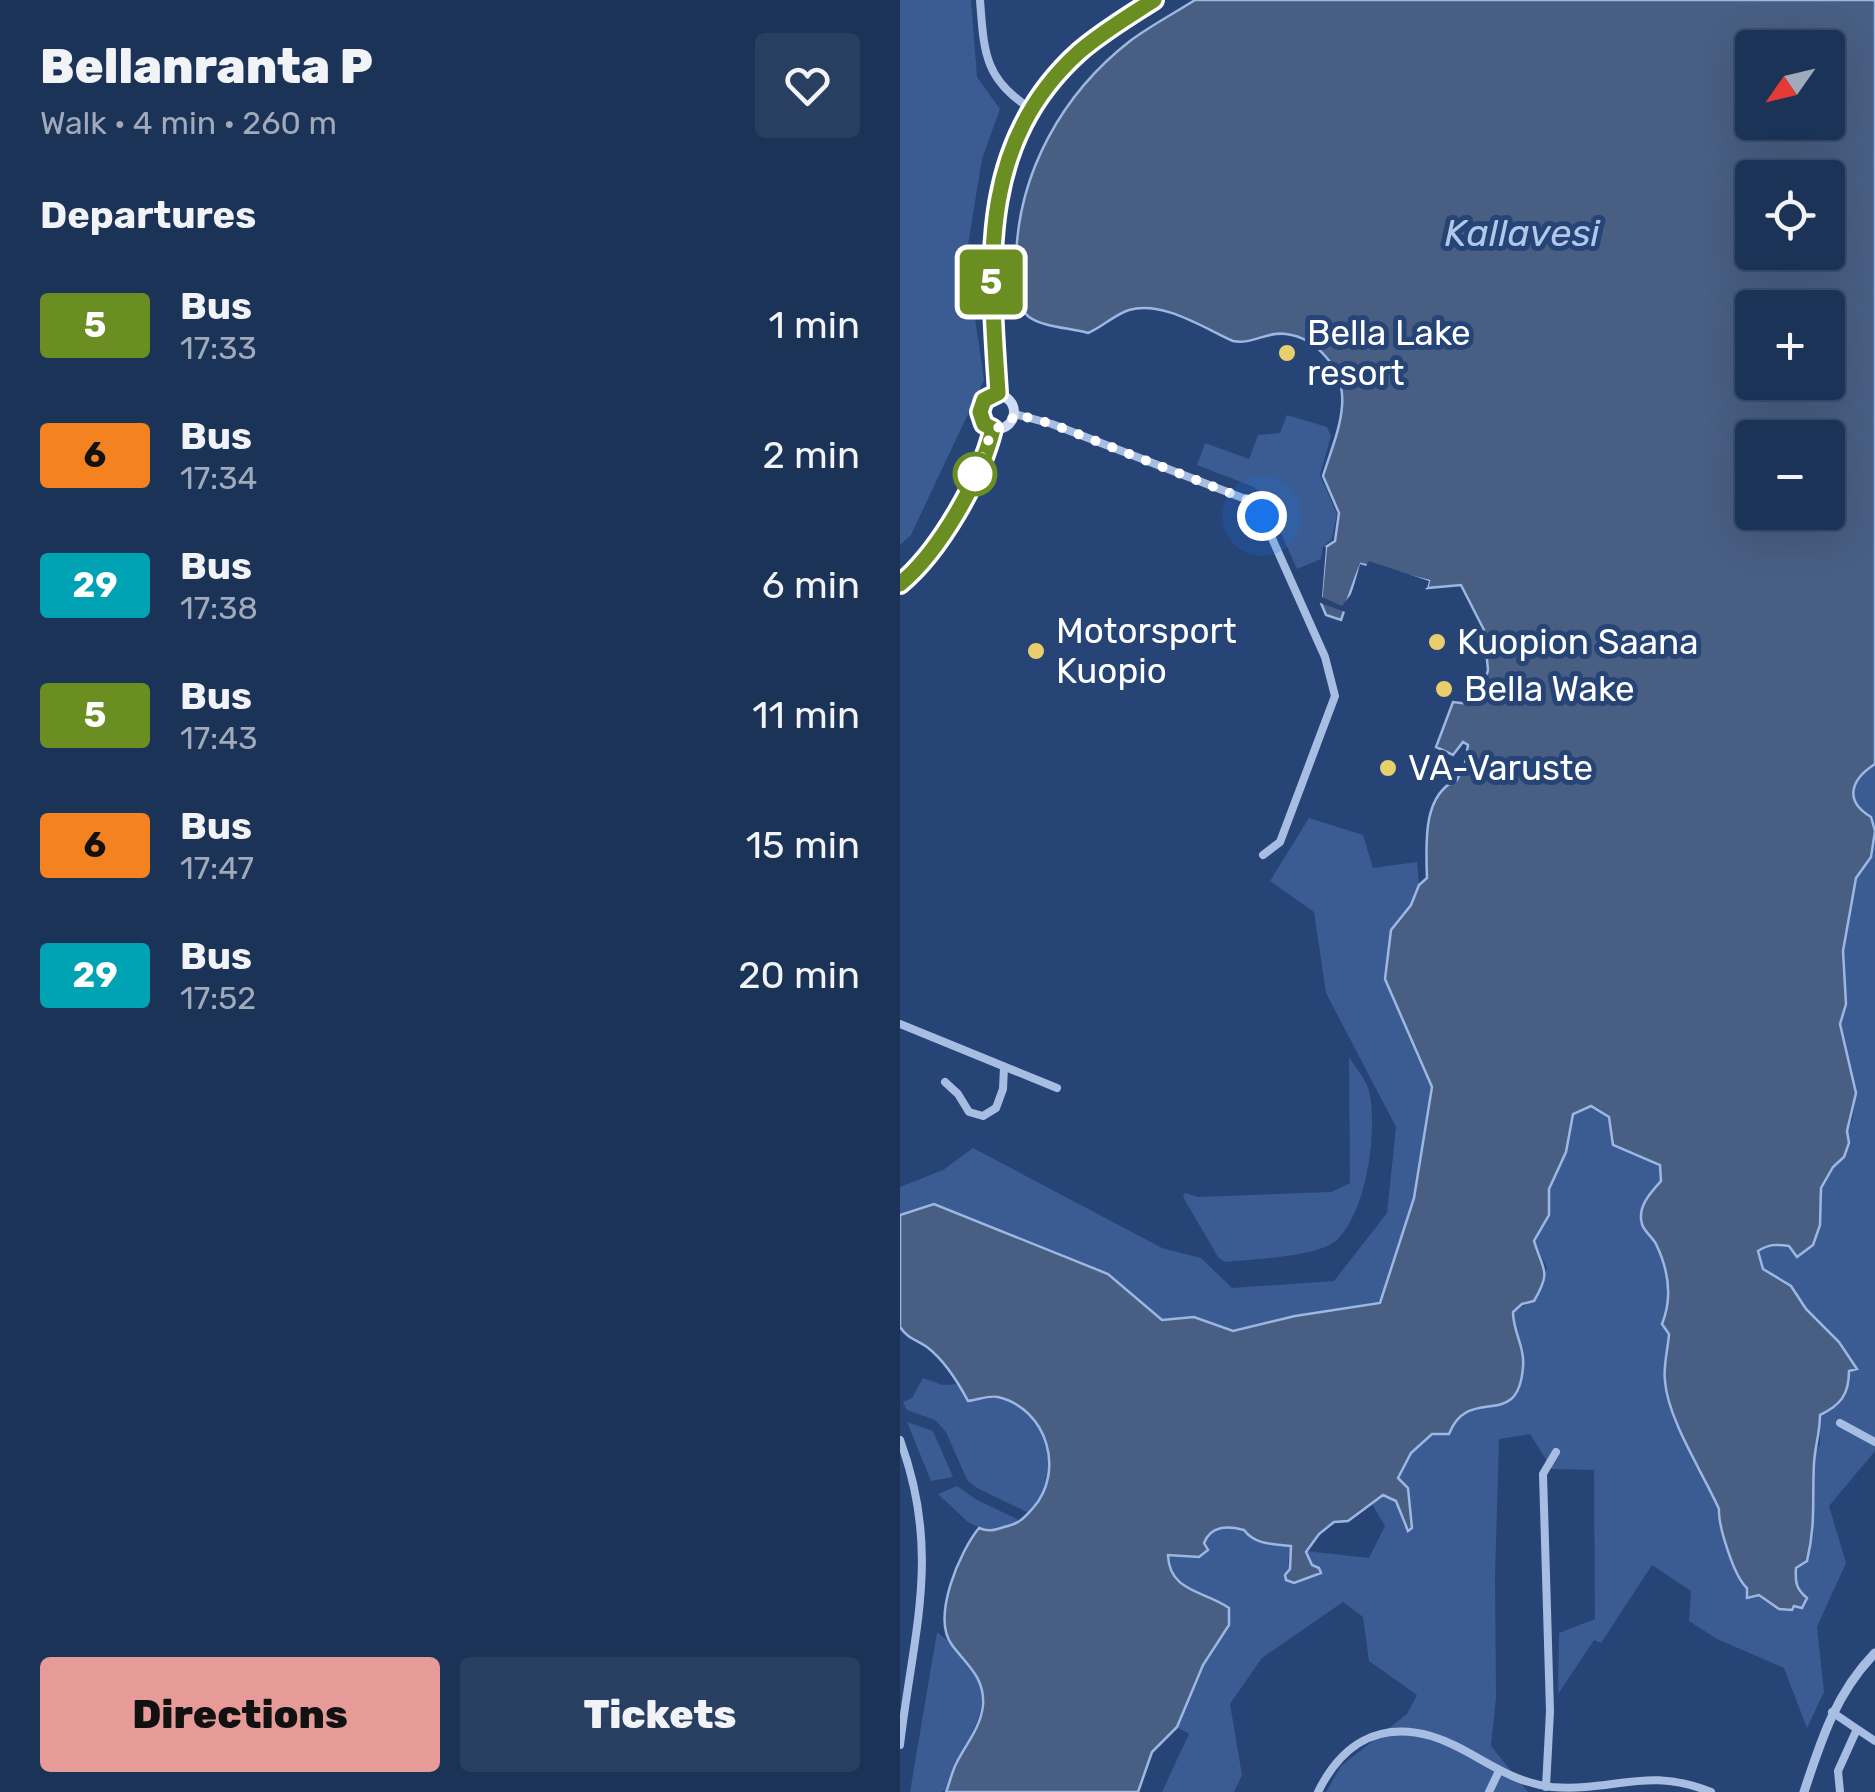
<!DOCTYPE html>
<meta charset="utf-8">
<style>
body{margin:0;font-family:Rubik,sans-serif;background:#293f61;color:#f1f3f6;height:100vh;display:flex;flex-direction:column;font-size:38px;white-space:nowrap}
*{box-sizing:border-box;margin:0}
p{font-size:32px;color:#a0aaba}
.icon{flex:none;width:55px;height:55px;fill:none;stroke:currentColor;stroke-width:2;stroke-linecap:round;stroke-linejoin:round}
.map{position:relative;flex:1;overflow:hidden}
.panel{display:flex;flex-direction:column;background:#1c3358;width:900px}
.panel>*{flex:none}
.badge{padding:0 20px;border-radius:8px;font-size:35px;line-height:65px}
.needle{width:65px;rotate:236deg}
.tools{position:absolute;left:835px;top:30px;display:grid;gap:20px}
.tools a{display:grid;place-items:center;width:110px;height:110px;border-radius:10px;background:#1c3358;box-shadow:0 10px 40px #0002,0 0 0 2px #3a4e6e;font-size:50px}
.you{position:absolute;width:50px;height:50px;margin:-25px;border:8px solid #fff;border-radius:50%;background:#1a73e8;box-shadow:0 0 0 15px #1a73e833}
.map>.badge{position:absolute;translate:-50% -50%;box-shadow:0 0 0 5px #fff}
h2{padding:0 40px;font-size:38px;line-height:90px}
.round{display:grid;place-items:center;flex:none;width:105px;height:105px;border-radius:10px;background:#293f61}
.overview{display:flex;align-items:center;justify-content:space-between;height:170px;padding:0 40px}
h1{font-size:48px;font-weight:800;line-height:75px}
.primary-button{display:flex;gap:20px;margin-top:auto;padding:20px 40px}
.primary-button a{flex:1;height:115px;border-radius:10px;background:#e69b98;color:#111;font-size:40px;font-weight:800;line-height:115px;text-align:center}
.primary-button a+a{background:#293f61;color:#f1f3f6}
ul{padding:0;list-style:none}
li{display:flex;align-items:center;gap:30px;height:130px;padding:0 40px}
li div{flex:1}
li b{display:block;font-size:38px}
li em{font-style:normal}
li .badge{min-width:110px;font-weight:700;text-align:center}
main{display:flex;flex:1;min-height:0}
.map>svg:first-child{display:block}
.green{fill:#3a5c93}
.water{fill:#485e83;stroke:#9cb8e2;stroke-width:2.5;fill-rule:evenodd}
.pier{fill:#264476}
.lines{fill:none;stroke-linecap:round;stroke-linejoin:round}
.minor{stroke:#a7bee2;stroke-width:8}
.tertiary{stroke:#a7bee2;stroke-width:9}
.secondary{stroke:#d0dcf3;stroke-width:10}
.line-casing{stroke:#fff;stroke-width:22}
.line{stroke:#6b8e23;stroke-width:15}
.walk{stroke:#fff;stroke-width:10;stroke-dasharray:0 18}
.poi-dot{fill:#eace6d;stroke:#264476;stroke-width:4}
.stop-dot{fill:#fff;stroke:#6b8e23;stroke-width:5}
.labels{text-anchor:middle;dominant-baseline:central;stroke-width:10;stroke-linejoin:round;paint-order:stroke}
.poi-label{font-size:35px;fill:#fff;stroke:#264476;text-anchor:start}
.water-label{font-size:38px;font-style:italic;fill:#b2c8ea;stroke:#264476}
</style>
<main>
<section class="panel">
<div class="overview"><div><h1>Bellanranta P</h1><p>Walk · 4 min · 260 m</p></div><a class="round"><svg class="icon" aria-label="heart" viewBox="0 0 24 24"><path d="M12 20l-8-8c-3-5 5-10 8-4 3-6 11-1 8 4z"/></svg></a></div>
<h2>Departures</h2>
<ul>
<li><span class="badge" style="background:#6b8e23;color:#fff">5</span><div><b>Bus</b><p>17:33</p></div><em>1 min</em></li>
<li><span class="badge" style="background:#f58220;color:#111">6</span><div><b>Bus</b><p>17:34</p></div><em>2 min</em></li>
<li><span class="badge" style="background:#00a3b4;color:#fff">29</span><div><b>Bus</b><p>17:38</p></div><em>6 min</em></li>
<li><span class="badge" style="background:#6b8e23;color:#fff">5</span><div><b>Bus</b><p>17:43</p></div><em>11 min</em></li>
<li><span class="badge" style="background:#f58220;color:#111">6</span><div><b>Bus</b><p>17:47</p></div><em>15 min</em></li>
<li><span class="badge" style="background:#00a3b4;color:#fff">29</span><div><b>Bus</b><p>17:52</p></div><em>20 min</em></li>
</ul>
<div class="primary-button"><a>Directions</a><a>Tickets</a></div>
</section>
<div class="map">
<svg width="975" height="1792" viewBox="0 0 975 1792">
<rect width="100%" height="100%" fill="#264476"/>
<path class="green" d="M0,0H71L77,77L100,109L82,159L66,257L84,380L11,535L0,545Z
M387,415L427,427L431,436L420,475L437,514L432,539L423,547L421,559L397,569L365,497L354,487L297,465L305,443L349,459L358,435L380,433Z
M975,764V1451L929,1506L946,1563L917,1627L924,1692L907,1728L884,1668L817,1639L789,1621L791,1591L752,1565L701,1643L694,1640L658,1694L659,1633L695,1619L694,1470L652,1469L630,1434L599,1439L595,1577L596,1697L591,1746L628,1792H426L441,1766L507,1714L517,1695L469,1661L463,1617L443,1602L362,1658L330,1704L342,1775L334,1792H262L289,1734L277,1727L303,1665L329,1625L328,1608C304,1591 269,1592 267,1555H288C311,1539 311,1522 345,1530C355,1545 374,1544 391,1546L388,1562L394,1583L410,1577L412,1565L406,1551L469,1558L485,1526L472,1504L484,1495L496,1501L504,1526L512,1528L508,1489L498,1478L511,1453L532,1434H549L556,1416L566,1411L611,1401L624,1351L613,1326V1312L634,1300L647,1268L634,1241L649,1215V1189L666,1152L673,1114L691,1106L709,1117L713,1145L760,1165L761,1181C750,1193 737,1207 742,1224C744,1230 753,1238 756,1244C769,1271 773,1296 762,1324L769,1334L767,1400L776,1426L790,1447L819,1509L818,1515L841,1584L871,1600L900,1592L895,1582L896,1568L915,1498L913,1484L914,1455L920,1444V1415L949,1381V1371L955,1369L939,1342L906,1309L891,1286L863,1269L858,1250L867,1245L889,1246L897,1256L912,1245L920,1225L921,1188L933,1167L944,1157L947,1131L952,1121L956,1093L940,1024L946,1004L943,951L956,878L971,857V817C944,801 950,780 975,764Z
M409,818L463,835L473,868L517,862L519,885L511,905L491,930L485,979L532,1087L514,1198L480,1303L395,1316L333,1331L294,1317L262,1320L208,1274L34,1204L0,1215V1187L43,1170L73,1148L262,1248L301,1258L332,1288L434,1281L487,1213L496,1127L426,993L414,912L370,881Z
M449,1057C455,1067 466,1079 469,1091C478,1130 467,1209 438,1239C421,1257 352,1259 325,1262L318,1257L283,1197L285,1193L298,1197L431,1192L450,1183Z
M23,1378L43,1385L59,1384L68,1401C86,1400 98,1394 115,1403C154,1423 162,1486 127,1512L77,1488L67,1480L46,1432L35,1420L7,1410L3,1402L12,1398Z
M7,1422L33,1431L53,1477L31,1481Z
M57,1486L77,1500L117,1519L119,1523L90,1532L69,1523L38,1494Z
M37,1632C52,1645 71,1658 78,1678C90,1714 69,1734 55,1765C51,1773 52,1788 41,1792C33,1792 18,1792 10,1792Z"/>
<path class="water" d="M295,0H975V764C950,780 944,801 971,817L975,831L971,857L956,878L943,951L946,1004L940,1024L956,1093L947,1131L949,1143L944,1157L933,1167L921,1188L920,1225L913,1245L897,1257L889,1246C876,1244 869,1244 858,1251L863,1269L891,1286L906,1309L939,1342L957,1369L949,1371C949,1394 941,1405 920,1415C920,1432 915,1447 914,1463C912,1500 916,1523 907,1561L896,1568C895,1582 896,1589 907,1598L902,1608L894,1606L892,1610L879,1609L859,1595L847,1598V1588C834,1577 818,1525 819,1509C802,1471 768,1420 765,1381C763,1366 768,1349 769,1334L762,1324C773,1297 769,1271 756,1244C753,1238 743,1230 742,1224C737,1207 750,1193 761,1181L760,1165L713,1145L709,1117L691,1106L673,1114L666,1152L649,1189V1215L634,1241C643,1271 652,1270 634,1301L622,1304L613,1312C613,1332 625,1347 623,1367C618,1433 569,1383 549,1434H532L511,1453L498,1478L508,1488L512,1528L508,1531L496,1501L483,1495L448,1521L434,1522L419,1534L406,1552L412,1565L419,1568L421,1573L394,1583L386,1580L385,1575L390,1569L391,1546C374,1544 355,1545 344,1530C328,1526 311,1525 304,1543L308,1550L299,1557L268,1555C269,1592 305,1591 329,1608V1625L303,1665L277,1727L252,1752L238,1792H46C50,1782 52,1771 57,1762C66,1744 81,1727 83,1705C85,1677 66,1664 52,1645C31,1617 60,1551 79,1528C91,1533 96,1529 108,1526C120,1523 125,1517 133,1508C165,1472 148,1409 98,1397C89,1395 78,1400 68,1401C58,1382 44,1360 27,1347C17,1340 7,1338 0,1327V1215L34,1204L208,1274L262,1320L294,1317L333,1331L395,1316L480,1303L514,1198L532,1087L485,979L491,930L511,905L519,885L527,878C526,845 522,794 557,780L565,763L568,745L563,742L553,755L536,747L553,702L570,704L580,698L588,670L584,630L561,585L527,588L529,581L461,564C453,583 447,602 441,620L426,615L421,603L426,547L435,541L439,513L423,476C435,437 458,392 426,357C416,345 402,336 386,334C367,331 352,345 333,341C304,328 262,300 229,310C214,315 202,327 188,333C171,328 143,327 129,317C115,306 115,275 116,259C118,173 162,94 230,41C250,26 273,14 295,0ZM852,48H928V122H852ZM852,178H928V252H852ZM852,308H928V382H852ZM852,438H928V512H852Z"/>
<path class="pier" d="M423,546L426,547L422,597L442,606L452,593L460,564L466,566L469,561L529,581L527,588L467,568L449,605L448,613L418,602Z"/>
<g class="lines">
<path class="minor" d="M80,0C84,52 84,79 131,109
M115,414L152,424L348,500L362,516L425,657L435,696L380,842L363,855
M0,1024L157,1088
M45,1082L58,1094L69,1112L83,1116L96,1108L103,1089L104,1067
M940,1423L975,1442
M0,1440C42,1554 13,1632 0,1745
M932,1712L957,1729L938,1771L940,1792
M957,1729L975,1741
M646,1787L650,1711L643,1474L656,1452
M418,1792C441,1745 478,1721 531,1736C572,1748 604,1782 652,1787C714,1792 747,1766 811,1792
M589,1792L599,1771"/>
<path class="tertiary" d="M904,1792C921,1740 936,1693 975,1653"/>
<path class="secondary" d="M98,393C90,268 76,145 179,52C202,32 229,16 254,0
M80 412a17 17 0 1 1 34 0a17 17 0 1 1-34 0Z
M0,583C40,551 80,479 93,429"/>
</g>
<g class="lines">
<defs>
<path id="line" d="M0,584C40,551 81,478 93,429L84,424L80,412L84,400L98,393C90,268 76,145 179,52C202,32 229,16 254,0"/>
</defs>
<use href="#line" class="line-casing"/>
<use href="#line" class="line"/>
<path class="walk" d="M75,474L93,429L108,425L115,414L152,424L348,500L362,516"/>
</g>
<g class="poi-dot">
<circle cx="387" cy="353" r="10"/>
<circle cx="537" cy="642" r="10"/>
<circle cx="136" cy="651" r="10"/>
<circle cx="544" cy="689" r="10"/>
<circle cx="488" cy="768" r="10"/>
</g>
<circle class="stop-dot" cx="75" cy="474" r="20"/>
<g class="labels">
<g class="poi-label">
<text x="407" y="333">Bella Lake<tspan x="407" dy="40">resort</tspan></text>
<text x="156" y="631">Motorsport<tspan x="156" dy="40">Kuopio</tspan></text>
<text x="557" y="642">Kuopion Saana</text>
<text x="564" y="689">Bella Wake</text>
<text x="508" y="768">VA-Varuste</text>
</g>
<g class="water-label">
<text x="622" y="233">Kallavesi</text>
</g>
</g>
</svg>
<div class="tools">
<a><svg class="needle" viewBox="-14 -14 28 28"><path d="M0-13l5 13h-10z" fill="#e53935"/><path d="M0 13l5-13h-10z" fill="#a0aaba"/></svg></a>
<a><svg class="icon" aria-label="locate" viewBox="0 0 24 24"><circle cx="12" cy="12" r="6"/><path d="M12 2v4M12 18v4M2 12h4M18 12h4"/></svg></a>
<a>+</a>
<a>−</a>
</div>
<div class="you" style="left:362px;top:516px"></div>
<b class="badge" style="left:91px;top:282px;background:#6b8e23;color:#fff">5</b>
</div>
</main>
